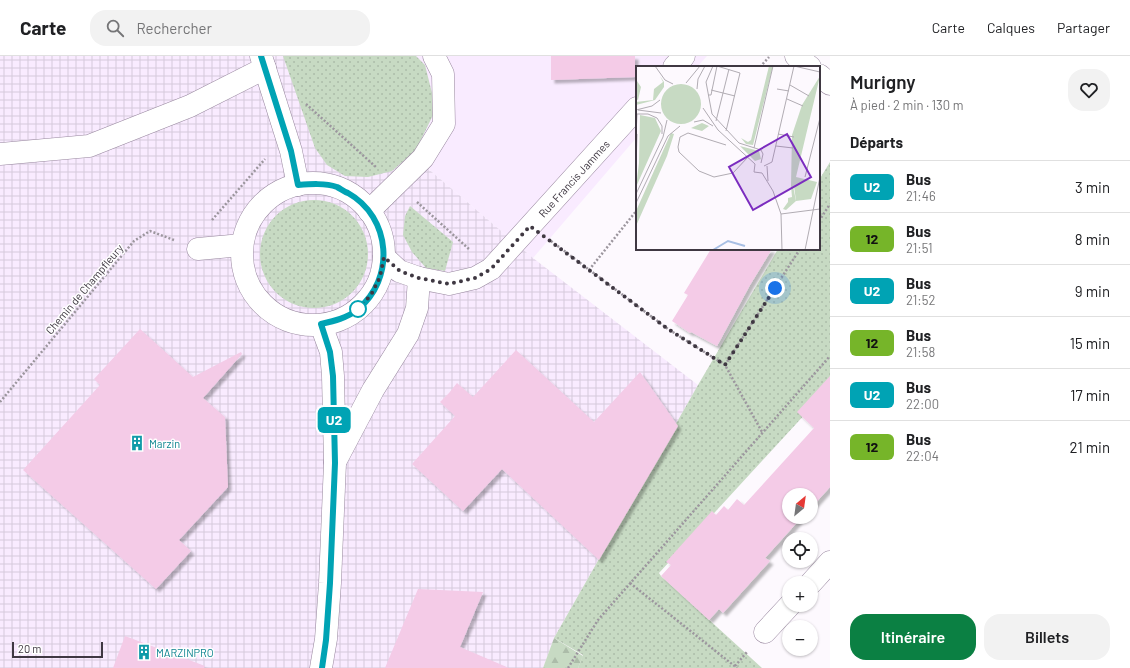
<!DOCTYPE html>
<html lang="fr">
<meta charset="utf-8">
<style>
body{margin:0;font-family:Barlow,sans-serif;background:#f2f2f2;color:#202124;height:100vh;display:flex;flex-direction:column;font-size:15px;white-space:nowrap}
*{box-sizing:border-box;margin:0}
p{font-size:13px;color:#757577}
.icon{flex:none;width:22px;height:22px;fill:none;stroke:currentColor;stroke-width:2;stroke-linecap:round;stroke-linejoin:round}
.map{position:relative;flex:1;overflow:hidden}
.panel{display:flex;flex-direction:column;background:#fff;width:300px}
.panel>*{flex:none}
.badge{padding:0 8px;border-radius:6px;font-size:14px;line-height:26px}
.needle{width:26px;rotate:29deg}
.fabs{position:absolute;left:782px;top:432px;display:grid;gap:8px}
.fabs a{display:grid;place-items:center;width:36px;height:36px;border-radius:50%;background:#fff;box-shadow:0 1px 3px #0004;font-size:20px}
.scale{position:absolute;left:12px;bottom:10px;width:91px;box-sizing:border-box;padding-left:4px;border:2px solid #3f3842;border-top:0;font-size:11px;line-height:14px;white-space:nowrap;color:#3f3842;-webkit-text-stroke:3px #fff;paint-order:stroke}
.you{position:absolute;width:20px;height:20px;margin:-10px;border:3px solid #fff;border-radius:50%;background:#1a73e8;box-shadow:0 0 0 6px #1a73e833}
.map>.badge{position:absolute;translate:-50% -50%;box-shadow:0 0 0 2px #fff}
h2{padding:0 20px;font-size:15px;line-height:36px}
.round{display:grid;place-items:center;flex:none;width:42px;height:42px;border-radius:16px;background:#f2f2f2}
.summary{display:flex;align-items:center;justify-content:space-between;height:68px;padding:0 20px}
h1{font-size:19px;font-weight:600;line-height:30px}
.action{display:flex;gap:8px;margin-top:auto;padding:8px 20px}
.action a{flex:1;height:46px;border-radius:16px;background:#0b8043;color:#fff;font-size:16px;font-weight:600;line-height:46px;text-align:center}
.action a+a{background:#f2f2f2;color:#202124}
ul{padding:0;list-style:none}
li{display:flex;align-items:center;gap:12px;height:52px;padding:0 20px;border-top:1px solid #e0e0e0}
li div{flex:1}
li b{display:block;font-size:15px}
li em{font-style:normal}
li .badge{min-width:44px;font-weight:700;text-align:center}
header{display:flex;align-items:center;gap:24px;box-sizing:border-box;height:56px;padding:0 20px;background:#fff;border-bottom:1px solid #e0e0e0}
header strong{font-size:19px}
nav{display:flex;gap:22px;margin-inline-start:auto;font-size:14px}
.search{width:280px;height:36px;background:#f2f2f2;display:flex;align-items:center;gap:10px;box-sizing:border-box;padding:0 14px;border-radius:16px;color:#757577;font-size:15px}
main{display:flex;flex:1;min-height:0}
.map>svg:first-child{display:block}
.built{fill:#f9ebff}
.industrial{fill:url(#industrial-grid)}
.green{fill:url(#green-dots)}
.forest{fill:url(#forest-firs)}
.building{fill:#f4cbe7;filter:url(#shadow)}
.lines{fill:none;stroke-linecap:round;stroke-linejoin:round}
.minor-casing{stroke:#98879f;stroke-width:23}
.path{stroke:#9c969e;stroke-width:2.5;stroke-dasharray:2 2;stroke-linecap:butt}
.minor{stroke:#fff;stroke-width:22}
.line-casing{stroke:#fff;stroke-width:9}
.line{stroke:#00a3b4;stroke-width:6}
.walk{stroke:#3f3842;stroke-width:4;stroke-dasharray:0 7.2}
.stop-dot{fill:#fff;stroke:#00a3b4;stroke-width:2}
.labels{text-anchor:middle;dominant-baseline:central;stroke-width:3;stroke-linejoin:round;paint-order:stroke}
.street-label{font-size:11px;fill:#3f3842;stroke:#fff}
.culture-label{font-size:11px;fill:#0d838f;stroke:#fff;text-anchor:start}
.inset-river{fill:none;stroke:#a8bfe4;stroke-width:2}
.inset-road{fill:none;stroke:#b1acb3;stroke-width:1}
.view{fill:#7b2cbf;fill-opacity:0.15;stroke:#7b2cbf;stroke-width:2}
.inset-edge{fill:none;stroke:#3f3842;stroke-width:2}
</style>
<header>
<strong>Carte</strong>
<div class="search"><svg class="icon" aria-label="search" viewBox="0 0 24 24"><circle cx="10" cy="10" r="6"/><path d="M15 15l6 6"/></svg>Rechercher</div>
<nav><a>Carte</a><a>Calques</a><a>Partager</a></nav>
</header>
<main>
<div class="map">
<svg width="830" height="612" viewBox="0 0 830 612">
<defs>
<pattern id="industrial-grid" width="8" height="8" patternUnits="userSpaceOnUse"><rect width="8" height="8" fill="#f9ebff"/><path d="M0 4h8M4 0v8" fill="none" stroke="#d6cadc"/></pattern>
<pattern id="green-dots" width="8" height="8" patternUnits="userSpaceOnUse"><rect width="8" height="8" fill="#c7dac3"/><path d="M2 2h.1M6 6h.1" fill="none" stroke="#acbca9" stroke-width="1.8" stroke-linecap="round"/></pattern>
<pattern id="forest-firs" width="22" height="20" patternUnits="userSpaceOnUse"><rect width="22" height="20" fill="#c7dac3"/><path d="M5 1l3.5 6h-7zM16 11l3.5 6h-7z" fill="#acbca9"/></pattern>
<filter id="shadow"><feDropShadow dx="3.5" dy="3.5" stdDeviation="1" flood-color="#0004"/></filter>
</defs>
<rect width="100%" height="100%" fill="#fdf9fe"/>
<path class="built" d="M311,0H707L697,11H637V81L533,202L317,18Z"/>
<path class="industrial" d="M0,0H311L317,18L533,202L698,329L554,582L543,612H0Z"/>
<path class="green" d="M283,0H416L425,9L436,53L416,94L392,115L368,121L345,120L327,109L315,92Z
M830,106V331L659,517L661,520L762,612H578L583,599L554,582L698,329L778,193H819V124Z
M260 198a54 54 0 1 1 108 0a54 54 0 1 1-108 0Z
M410,150L453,186L445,215L426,212L412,196L403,179L405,160Z"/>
<path class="forest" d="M554,582L583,600L578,612H543Z"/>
<path class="building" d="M551,0H635V21L551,24Z
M711,193H772L750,229L717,290L691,276L690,277L672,265L688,239L684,237Z
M140,273L193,321L241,296L242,298L203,342L225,361L228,431L179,484L191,495L156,533L23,414L100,329L94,323Z
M516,294L594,366L640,316L678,370L599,504L502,413L463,455L412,408L455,360L440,346L449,337L457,327L473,341Z
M830,320V431L811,452V439H789V461H802L765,502L770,505L723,557L719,553L709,564L661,520L671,509L666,506L712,455L716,459L724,450L728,454L737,443L744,449L814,372L797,356Z
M418,533L483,536L460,591L509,612H385Z
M125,580L205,610L204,612H113Z"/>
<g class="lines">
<defs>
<g id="minor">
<path d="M261,0L291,95L298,129"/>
<path d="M796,0L810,11"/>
<path d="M674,11L684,0"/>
<path d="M819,19L830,28"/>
<path d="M0,98L89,90L190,50L265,12"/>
<circle cx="313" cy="198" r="71"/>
<path d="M369,155L423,102L444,68L443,18L434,0"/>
<path d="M198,193L242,189"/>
<path id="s1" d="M384,201L399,215L419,222L449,228L475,222L491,213L637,52"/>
<path d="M321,269L331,296L333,320L335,407L330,527L326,583L321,612"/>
<path d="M335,406L373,334L408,278L417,252L419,222"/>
<path d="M811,527L830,506"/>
<path d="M765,576L790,549"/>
</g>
</defs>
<use href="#minor" class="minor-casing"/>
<path class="path" d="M760,11L769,1
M306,48L377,112
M417,146L470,194
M212,164L265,103
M819,165L830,148
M551,185L668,273L725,309L762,376
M589,214L637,154
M725,309L800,193
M0,346L134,185L150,175L174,184
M630,527L737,612
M735,610L747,596
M568,612L598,564L830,300"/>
<use href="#minor" class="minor"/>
</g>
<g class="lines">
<defs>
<path id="line" d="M261,0L291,95L298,129C311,128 325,127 337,131C341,133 344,136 348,137C391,161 396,223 357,254C347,262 334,265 321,268L330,296L333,320L335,407L330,527L326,584L322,612"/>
</defs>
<use href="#line" class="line-casing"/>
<use href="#line" class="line"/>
<path class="walk" d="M358,253L371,239L380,221L384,201L400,215L419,222L449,228L475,222L491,213L530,170L668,273L725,309L775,232"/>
</g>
<defs>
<symbol id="building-bare" viewBox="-9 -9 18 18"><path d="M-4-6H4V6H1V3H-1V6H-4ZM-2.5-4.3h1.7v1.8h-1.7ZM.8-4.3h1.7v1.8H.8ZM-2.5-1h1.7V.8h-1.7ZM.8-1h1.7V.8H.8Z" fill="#0f9aa8" stroke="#fff" stroke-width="2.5" paint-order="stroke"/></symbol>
</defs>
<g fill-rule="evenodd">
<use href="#building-bare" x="126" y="376" width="22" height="22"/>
<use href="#building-bare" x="133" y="585" width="22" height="22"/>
</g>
<circle class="stop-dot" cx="358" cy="253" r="8"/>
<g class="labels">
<g class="street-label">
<text stroke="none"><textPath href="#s1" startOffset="240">Rue Francis Jammes</textPath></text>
<text transform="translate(84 233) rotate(-50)">Chemin de Champfleury</text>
</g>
<g class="culture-label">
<text x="149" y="387">Marzin</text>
<text x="156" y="596">MARZINPRO</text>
</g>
</g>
<g transform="translate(636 10)">
<rect width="184" height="184" fill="#fdf9fe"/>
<path d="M133,0H137L117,79L110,78L105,72L112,76L115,74ZM24,10L28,16V21L19,34L0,39V36L17,34L18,23L27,16ZM184,10L160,111L181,116L175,133L160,135L158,120H155L156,69L166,39ZM25 38a20 20 0 1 1 40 0a20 20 0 1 1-40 0ZM4,49L19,52L25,65L0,121L3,97ZM35,67L38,68L31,90L0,160V145ZM104,80L123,85L125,93L119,95Z" fill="#c7dac3"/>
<path d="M0,0L1,15L5,21L2,34L0,33ZM66,57L73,60L66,65L55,62ZM155,120H157L160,135L150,144L147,143L152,136V132L156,131Z" fill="#c7dac3"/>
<path class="inset-river" d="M77,184L92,175L109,180"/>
<path class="inset-road" d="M19,0L29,14L37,18M77,0L70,16L76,48L103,77L125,84L127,88L125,97M81,0L104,7L90,65M158,0L184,6M50,17L64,0M154,19L173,30M61,23L62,13L69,0M141,23L153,25M75,24L99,30M72,29H75L81,0M151,33L167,40M67,42L82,64L119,98M0,44L16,40L24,34M2,44L25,47M0,48H12L21,52L26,60V68M80,55L93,3M58,56L67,54L77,60M142,68L158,71M0,69L1,48M90,79L52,67L44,71L42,81L43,86L63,105L78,111L97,107L112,91M140,80L157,82M118,82L137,0M119,98L118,106L126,107M128,100L136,96L158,0M131,100L132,115M0,102L1,68M126,107L137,125L145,148L184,143M169,111L184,52M0,128L27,71L31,54M0,137L32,70L44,60M145,148L146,184M169,184L184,111"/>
<path class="view" d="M151,68L175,111L117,144L93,101Z"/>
<rect width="184" height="184" class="inset-edge"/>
</g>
</svg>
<div class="fabs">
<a><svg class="needle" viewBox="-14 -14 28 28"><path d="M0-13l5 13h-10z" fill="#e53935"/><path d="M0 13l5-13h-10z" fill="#757577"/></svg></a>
<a><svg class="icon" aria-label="locate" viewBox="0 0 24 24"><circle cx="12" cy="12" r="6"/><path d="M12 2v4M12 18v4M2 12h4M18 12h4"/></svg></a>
<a>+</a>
<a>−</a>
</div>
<div class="scale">20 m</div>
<div class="you" style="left:775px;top:232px"></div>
<b class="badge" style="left:334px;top:364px;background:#00a3b4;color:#fff">U2</b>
</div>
<section class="panel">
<div class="summary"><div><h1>Murigny</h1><p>À pied · 2 min · 130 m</p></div><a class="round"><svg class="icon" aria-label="heart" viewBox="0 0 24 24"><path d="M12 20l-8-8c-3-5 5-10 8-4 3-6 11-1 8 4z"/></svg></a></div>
<h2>Départs</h2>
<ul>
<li><span class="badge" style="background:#00a3b4;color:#fff">U2</span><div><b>Bus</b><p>21:46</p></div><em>3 min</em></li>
<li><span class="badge" style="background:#76b529;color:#111">12</span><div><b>Bus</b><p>21:51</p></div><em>8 min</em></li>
<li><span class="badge" style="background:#00a3b4;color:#fff">U2</span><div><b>Bus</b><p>21:52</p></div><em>9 min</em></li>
<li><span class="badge" style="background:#76b529;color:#111">12</span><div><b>Bus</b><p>21:58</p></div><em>15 min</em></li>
<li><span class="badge" style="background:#00a3b4;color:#fff">U2</span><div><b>Bus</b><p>22:00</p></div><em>17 min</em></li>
<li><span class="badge" style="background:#76b529;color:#111">12</span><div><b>Bus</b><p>22:04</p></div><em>21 min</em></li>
</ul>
<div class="action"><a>Itinéraire</a><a>Billets</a></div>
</section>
</main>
